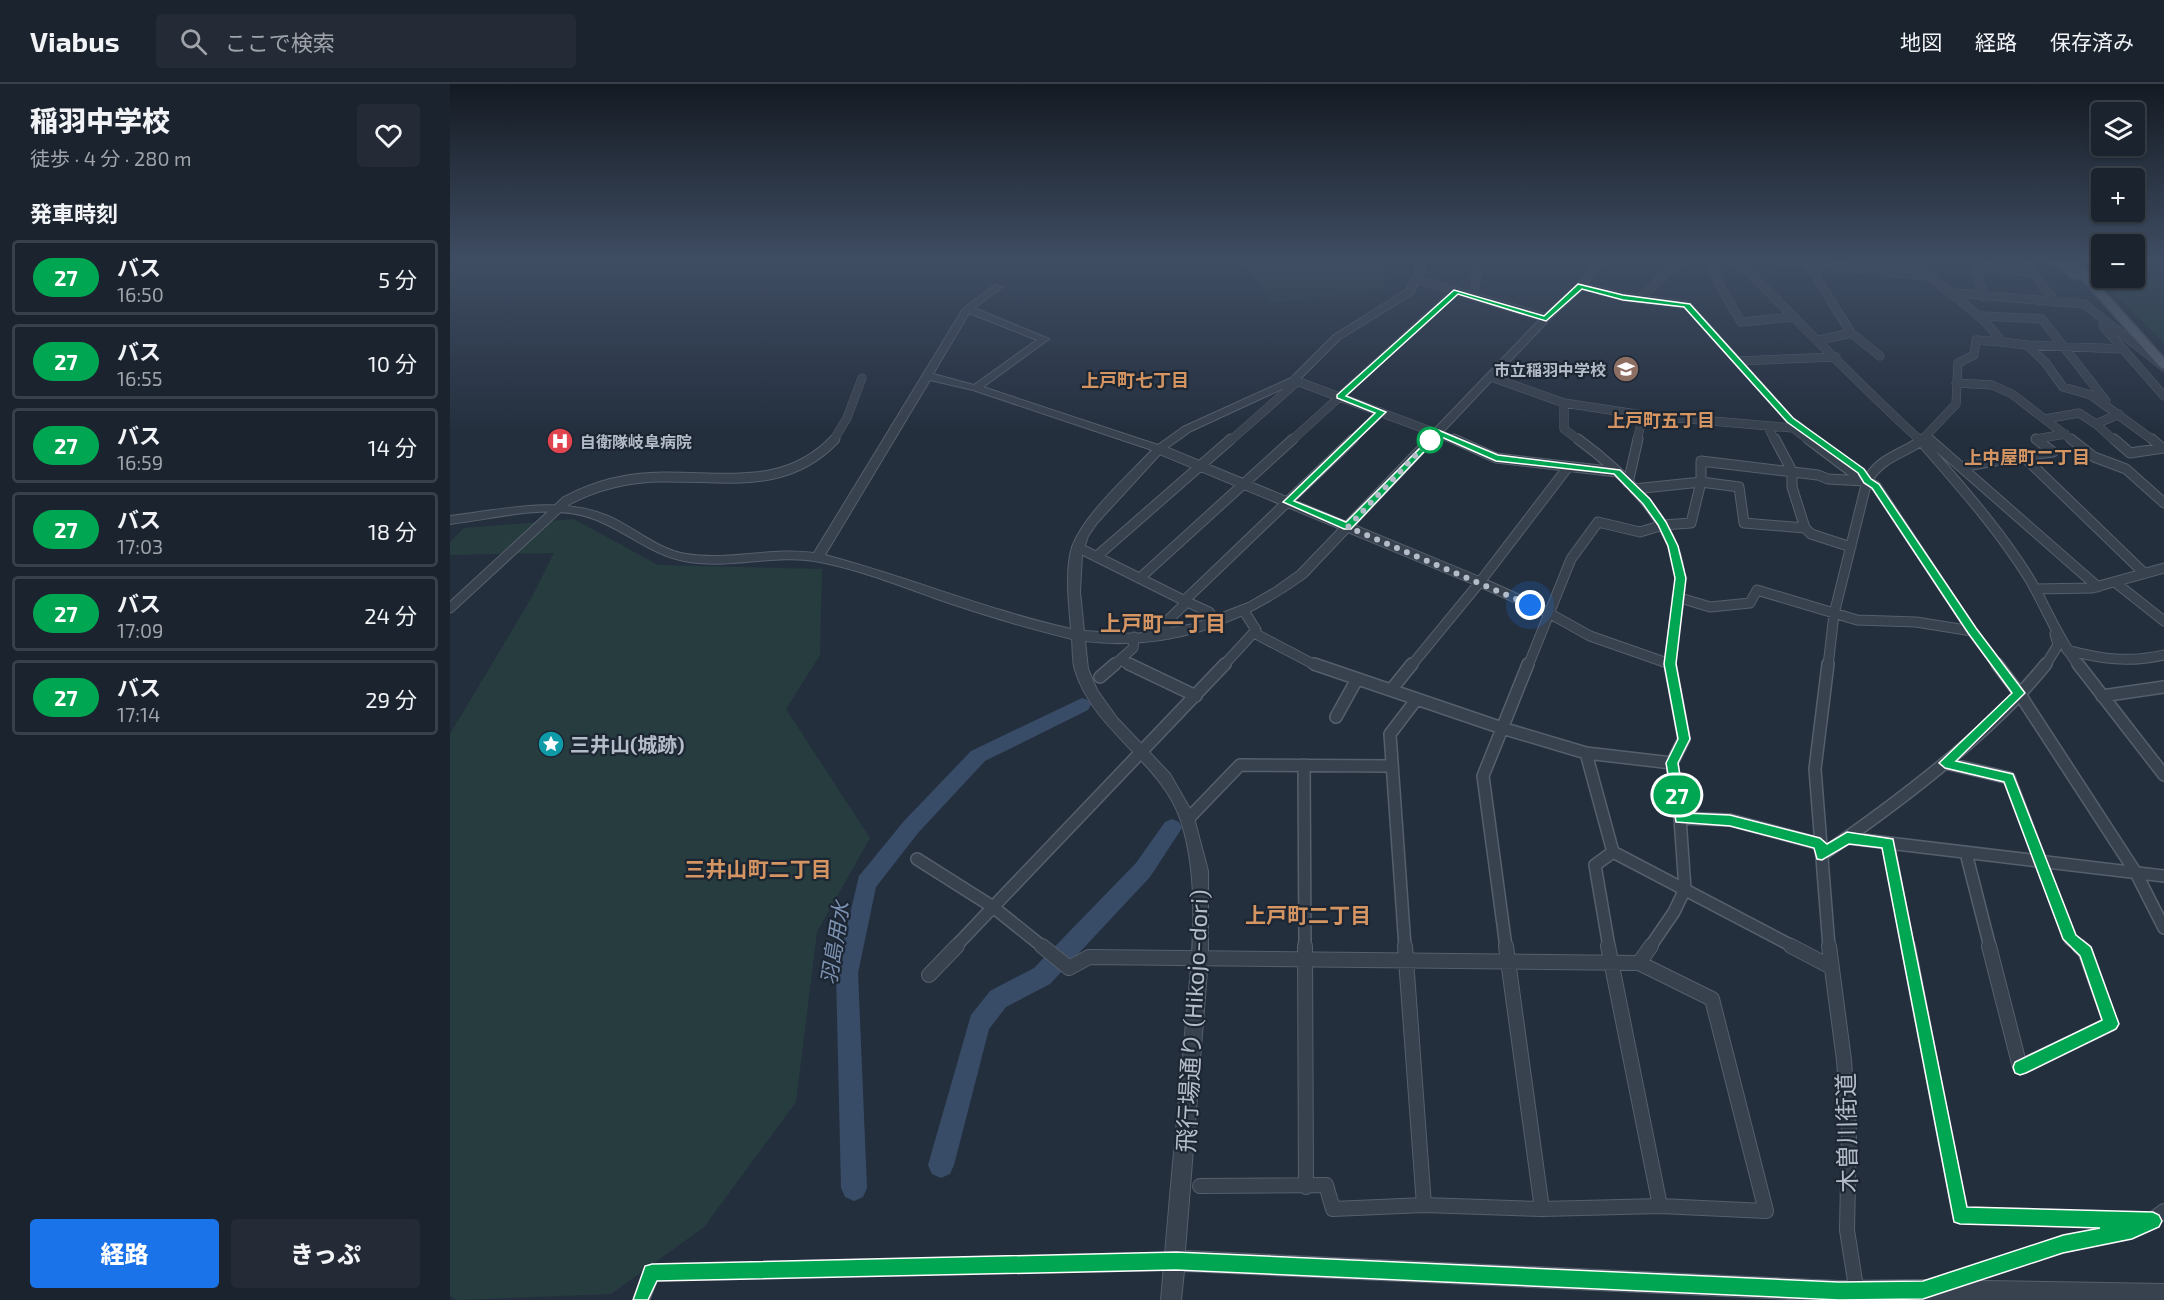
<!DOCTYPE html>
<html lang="ja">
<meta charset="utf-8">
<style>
body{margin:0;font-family:"Exo 2","Noto Sans JP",sans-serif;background:#242b36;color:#f1f3f6;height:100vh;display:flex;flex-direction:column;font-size:22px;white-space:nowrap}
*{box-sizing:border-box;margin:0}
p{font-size:20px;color:#a0a4aa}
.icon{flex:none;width:33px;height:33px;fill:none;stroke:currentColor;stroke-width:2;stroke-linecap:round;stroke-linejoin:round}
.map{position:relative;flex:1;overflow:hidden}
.details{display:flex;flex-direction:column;background:#1b232e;width:450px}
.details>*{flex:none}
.badge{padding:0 12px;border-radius:20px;font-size:21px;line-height:39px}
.buttons{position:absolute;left:1641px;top:18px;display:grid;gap:12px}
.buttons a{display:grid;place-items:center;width:54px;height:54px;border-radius:6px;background:#1b232e;box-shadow:0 2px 4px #0004,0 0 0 2px #39404a;font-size:30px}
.you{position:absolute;width:30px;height:30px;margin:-15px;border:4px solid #fff;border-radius:50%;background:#1a73e8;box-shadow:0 0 0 9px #1a73e833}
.map>.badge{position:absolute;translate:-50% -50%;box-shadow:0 0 0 3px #fff}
h2{padding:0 30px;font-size:22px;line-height:54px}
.round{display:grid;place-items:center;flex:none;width:63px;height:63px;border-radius:6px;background:#242b36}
.overview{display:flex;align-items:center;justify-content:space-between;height:102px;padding:0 30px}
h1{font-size:28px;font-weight:800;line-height:45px}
.primary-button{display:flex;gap:12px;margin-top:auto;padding:12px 30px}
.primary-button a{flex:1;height:69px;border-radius:6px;background:#1a73e8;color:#fff;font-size:24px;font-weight:800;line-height:69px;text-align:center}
.primary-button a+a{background:#242b36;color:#f1f3f6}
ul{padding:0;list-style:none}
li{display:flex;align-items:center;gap:18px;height:75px;margin:0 12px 9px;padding:0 18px;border:3px solid #39404a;border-radius:6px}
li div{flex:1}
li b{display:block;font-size:22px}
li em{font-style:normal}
li .badge{min-width:66px;font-weight:700;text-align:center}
header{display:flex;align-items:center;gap:36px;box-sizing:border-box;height:84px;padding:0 30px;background:#1b232e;border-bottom:2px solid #39404a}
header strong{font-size:28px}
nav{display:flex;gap:33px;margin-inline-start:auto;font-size:21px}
.search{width:420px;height:54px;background:#242b36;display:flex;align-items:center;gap:15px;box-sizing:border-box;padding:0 21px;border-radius:6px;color:#a0a4aa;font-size:22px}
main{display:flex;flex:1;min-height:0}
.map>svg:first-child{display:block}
.green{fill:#263c3f}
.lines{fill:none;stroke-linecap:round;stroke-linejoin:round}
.river{fill:#394c67;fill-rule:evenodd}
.minor-far3-casing{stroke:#565f6c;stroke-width:9}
.minor-far2-casing{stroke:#565f6c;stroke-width:11}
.minor-far1-casing{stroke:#565f6c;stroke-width:14}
.minor-casing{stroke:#565f6c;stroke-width:16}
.tertiary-casing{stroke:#565f6c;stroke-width:2}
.primary-casing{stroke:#414a57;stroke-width:3}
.minor-far3{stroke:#38414e;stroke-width:8}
.minor-far2{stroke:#38414e;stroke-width:9}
.minor-far1{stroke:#38414e;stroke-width:11}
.minor{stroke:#38414e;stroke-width:14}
.tertiary{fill:#38414e;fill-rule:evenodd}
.primary{fill:#56606e;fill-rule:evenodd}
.line{fill:#00a651;stroke:#fff;stroke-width:1.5}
.walk{stroke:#b4bcc9;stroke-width:6;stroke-dasharray:0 10.8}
.stop-dot{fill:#fff;stroke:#00a651;stroke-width:3}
.labels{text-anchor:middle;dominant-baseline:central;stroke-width:4.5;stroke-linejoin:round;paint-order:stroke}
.far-poi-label{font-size:16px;font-weight:bold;fill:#b4bcc9;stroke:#1d2633;text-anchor:end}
.far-neighbourhood-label{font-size:18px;font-weight:bold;fill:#d59563;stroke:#1d2633}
.poi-label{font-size:20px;font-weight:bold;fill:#b4bcc9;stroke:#1d2633;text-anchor:start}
.neighbourhood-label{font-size:21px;font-weight:bold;fill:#d59563;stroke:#1d2633}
.water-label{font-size:21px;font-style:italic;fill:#7c92b1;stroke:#1d2633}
.near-street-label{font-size:24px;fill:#b4bcc9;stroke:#1d2633}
</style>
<header>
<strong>Viabus</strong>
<div class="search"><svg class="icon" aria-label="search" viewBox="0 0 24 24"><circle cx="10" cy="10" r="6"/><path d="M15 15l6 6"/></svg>ここで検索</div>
<nav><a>地図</a><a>経路</a><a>保存済み</a></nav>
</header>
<main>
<section class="details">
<div class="overview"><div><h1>稲羽中学校</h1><p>徒歩 · 4 分 · 280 m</p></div><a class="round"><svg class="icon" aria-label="heart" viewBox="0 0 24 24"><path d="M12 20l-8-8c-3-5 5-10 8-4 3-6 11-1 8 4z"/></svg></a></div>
<h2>発車時刻</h2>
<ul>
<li><span class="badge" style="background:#00a651;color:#fff">27</span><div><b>バス</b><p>16:50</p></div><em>5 分</em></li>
<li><span class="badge" style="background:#00a651;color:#fff">27</span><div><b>バス</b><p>16:55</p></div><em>10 分</em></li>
<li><span class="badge" style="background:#00a651;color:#fff">27</span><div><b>バス</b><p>16:59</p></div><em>14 分</em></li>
<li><span class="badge" style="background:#00a651;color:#fff">27</span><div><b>バス</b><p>17:03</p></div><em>18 分</em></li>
<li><span class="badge" style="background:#00a651;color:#fff">27</span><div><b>バス</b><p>17:09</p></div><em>24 分</em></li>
<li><span class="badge" style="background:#00a651;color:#fff">27</span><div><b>バス</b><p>17:14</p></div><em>29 分</em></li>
</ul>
<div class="primary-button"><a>経路</a><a>きっぷ</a></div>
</section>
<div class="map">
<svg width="1714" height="1216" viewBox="0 0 1714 1216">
<rect width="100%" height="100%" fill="#242f3e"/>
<path class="green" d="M787,176H934L935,206L821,219L797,183Z
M1700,195H1714V259L1657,202Z
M124,435L208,481L372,485L370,571L336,625L420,754L367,848L346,1018L254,1143L161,1210L7,1216L0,1212V650L82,513L104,469L0,471V458L14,444Z"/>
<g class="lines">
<path class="river" d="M632,614L638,616L641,621L638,626L535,677L468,749L426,803L408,889L417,1104L413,1113L404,1117L395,1113L391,1104L386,889L409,792L454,737L521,667Z
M722,735L729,738L732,744L700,793L600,900L556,923L539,945L504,1081L500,1090L491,1094L482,1090L478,1081L521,931L540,907L584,884L686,779L715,738Z"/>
<defs>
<path id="minor-far3" d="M1260,176L1269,200L1291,238L1344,233
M1286,176C1348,236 1407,299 1471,357
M1332,176L1476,192
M1464,176C1491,207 1528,224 1552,258L1526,256L1524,271L1508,279L1506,320L1471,357
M1534,176L1541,186L1526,187L1534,213
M1573,176L1605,218
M1358,180L1401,249L1369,256
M1541,186L1582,188
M968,196L1096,234
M1131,202L1173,213L1237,221L1340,336L1351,344
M1507,209L1634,220L1714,283
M1024,212L1028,176
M1188,216L1230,176
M1532,232L1592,235L1656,317
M1653,242L1714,312
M1401,249L1430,272
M1552,258L1577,261L1595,278L1613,303L1641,311L1704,357
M1577,261L1674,265
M1288,277L1386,273
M1041,293L1114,319L1193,331L1343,344L1360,357
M844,296L1007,357
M1506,299L1542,301L1562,310L1623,357
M1114,319V345L1130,357
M1595,335L1629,329L1646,340
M1318,343L1325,357
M1477,353L1481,357
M383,357L397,334L412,294
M780,357L848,297
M841,357L1006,207
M901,357L931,328
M1187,357L1193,331
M1588,357L1586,355L1615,350
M1665,357L1646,340L1669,330"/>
<path id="minor-far2" d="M1004,355L1046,374L1167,388
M1128,355C1170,386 1228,439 1230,495C1231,524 1221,553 1220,582
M1325,355L1342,387V403L1355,444
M1358,355L1407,392L1426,402L1522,547L1548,582
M1473,355L1471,357C1509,401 1548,444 1579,494C1596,523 1608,555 1629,582
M1479,355L1648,503
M1586,355L1603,368L1573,372L1694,489
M1621,355L1644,373L1676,385L1714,419
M1664,355L1680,369L1714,364
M1702,355L1712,364
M709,365L1030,498L1097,528L1140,552L1220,580
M1511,383L1573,372
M1178,399L1188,355
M1184,405L1251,398V377L1368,391L1378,395L1414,397
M627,463L737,518L716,538L718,550
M646,473L781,355
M690,494L843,355
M1666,499L1714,537
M1585,505L1642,504L1714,484
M1227,513L1260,523L1300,519L1307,506L1407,536L1466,538L1522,547
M735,516L903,355
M737,518L759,528L766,538
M0,524L116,417C146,401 179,393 213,393C276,392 336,407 385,355
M804,549L867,582
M1617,566C1651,575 1679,579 1714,571
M670,576L682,582
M663,582L683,564L684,553
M773,582L806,546L794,527
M961,582L1030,498L1118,383
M1078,582L1121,475L1148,438L1190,448L1213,441L1241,439L1251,398L1289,403L1294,439L1355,444L1361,450L1401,463
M1378,582L1384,530L1417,397C1430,374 1450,371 1471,357L1469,355
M1595,582L1608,561L1605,550"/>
<path id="minor-far1" d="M679,580L746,612
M864,580L1052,644L1136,669L1222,679
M1378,580L1365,685L1379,863
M1547,580L1569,609L1686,789L1714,844
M1628,580L1714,691
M650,593L665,580
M941,606L962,580
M1652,612L1714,603
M886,633L907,595
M1136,669L1163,768L1344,863
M1495,679L1559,694L1620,855L1631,863
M854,681L855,863
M1230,734L1280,736L1370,760
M738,735L790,681L941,682
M1397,754L1714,792
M1438,759L1458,863
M1516,769L1540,863
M1372,771C1446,720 1540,650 1596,580
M467,775L543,823L593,863
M505,863L775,580
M955,863L940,650L966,616
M1056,863L1033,692L1078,580
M1159,863L1145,781L1163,768
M1200,863L1224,828L1235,805L1230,734L1222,679L1234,655L1220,580"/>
<path id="minor" d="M592,862L619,884L639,873L1189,879L1201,862
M855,862L856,1103
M955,862L974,1121
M1056,862L1092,1125
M1158,862L1210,1122
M1341,862L1381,883
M1379,862L1394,976L1399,1047L1397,1146L1408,1216
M1458,862L1510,1132L1703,1137
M1539,862L1570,983L1661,940L1635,867L1629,862
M479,891L507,862
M750,1102L876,1101L883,1125L974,1121L1092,1125L1210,1122L1316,1127L1262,915L1189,879
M1488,1201C1529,1188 1569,1173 1611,1161C1647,1151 1684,1152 1714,1127
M192,1216L202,1189L726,1177"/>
<path id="tertiary" d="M966,176H974V188L963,210L890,255L847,298L741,347L713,367L647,439L638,452L632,470L630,508L634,547L686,550L744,540L798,519L824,504L848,487L1093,232L1128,200L1146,176H1155L1134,204L1099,236L856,493C791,541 716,567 635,557L638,585L647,606L667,634L720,690L743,730L758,787V874L735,1167L1389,1197L1473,1196L1714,1200V1216H1361L734,1187L731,1216H711C718,1135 725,1053 733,972C739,899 754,807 731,737C711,677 644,648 625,586C622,577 623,565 622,555C576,544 531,530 487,515C449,501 410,486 370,478C325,469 279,486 234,477C200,470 176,447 144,435C100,418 45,435 0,440V432C52,426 108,411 158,432C185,444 207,465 236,470C279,477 322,463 364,469L513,225L545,201L552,203L524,224L599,255L533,303L708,361L733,343L841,294L884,251L956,206L966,188ZM519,229L587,256L524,301L483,290ZM480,296L523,306L702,366C678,392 626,437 620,471C616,495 619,521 621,545C537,526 458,493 375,471Z"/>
<path id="primary" d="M1598,176H1610L1621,184L1615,176H1626L1714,274V285L1710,283L1632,195H1624Z"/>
</defs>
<use href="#minor-far3" class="minor-far3-casing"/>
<use href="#minor-far2" class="minor-far2-casing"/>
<use href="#minor-far1" class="minor-far1-casing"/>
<use href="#minor" class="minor-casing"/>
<use href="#tertiary" class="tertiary-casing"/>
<use href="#primary" class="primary-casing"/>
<use href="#minor-far3" class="minor-far3"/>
<use href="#minor-far2" class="minor-far2"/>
<use href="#minor-far1" class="minor-far1"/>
<use href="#minor" class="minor"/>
<use href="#tertiary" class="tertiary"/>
<use href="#primary" class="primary"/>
</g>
<linearGradient id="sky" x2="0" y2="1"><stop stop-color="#141a22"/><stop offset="0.51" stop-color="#3f4d63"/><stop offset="1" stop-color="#3f4d63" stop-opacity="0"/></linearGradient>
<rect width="1714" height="347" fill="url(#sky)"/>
<path class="line" d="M1128,200L1173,211L1240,220L1343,334L1414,385L1421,395L1429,400L1526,544L1575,609L1506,677L1563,690L1626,851L1641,863L1669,940L1666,945L1576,989L1570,991L1565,989L1563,983L1565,978L1652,936L1630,872L1613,855L1554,698L1495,684L1489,679L1562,609L1518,549L1422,404L1414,399L1408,389L1337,338L1234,223L1173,216L1132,205L1096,237L1008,210L896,312L936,328L844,417L896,438L988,346L1048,371L1170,386L1200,415L1216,438L1228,462L1236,494L1226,580L1240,655L1228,679L1236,729L1280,731L1370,754L1377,760L1397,748L1443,755L1517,1123L1703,1128L1709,1131L1712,1137L1709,1143L1682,1155L1613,1169L1473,1215L1389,1216L726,1186L207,1197L198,1216H183L195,1182L202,1180L726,1168L1389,1198L1473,1197L1613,1151L1650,1144L1510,1140L1504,1138L1432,764L1399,760L1372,776L1367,775L1364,764L1280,742L1226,738L1216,679L1228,655L1214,580L1225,494L1218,462L1208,441L1193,420L1164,390L1046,377L989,352L901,445H894L833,418L925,329L887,314V311L1004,206L1094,232Z"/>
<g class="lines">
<path class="walk" d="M980,356L898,443L1080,521"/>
</g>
<defs>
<symbol id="school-disc" viewBox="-11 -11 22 22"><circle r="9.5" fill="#8d6e63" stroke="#1d2633"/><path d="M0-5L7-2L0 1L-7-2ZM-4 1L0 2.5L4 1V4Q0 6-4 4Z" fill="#fff"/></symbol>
<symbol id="hospital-disc" viewBox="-11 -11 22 22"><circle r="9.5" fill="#e0444e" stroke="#1d2633"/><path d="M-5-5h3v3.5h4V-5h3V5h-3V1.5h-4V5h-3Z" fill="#fff"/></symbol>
<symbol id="sight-disc" viewBox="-11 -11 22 22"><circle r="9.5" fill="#0f9aa8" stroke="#1d2633"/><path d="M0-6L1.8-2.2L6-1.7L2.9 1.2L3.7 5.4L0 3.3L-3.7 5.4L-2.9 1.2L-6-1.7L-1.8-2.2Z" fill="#fff"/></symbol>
</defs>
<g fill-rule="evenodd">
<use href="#school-disc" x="1161" y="270" width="30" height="30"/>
<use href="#hospital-disc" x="95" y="342" width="30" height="30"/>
<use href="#sight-disc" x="86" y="645" width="30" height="30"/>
</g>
<circle class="stop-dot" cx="980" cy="356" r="12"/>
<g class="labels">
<g class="far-poi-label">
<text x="1156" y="285">市立稲羽中学校</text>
<text x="130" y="357" text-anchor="start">自衛隊岐阜病院</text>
</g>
<g class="far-neighbourhood-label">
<text x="685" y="296">上戸町七丁目</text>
<text x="1211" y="336">上戸町五丁目</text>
<text x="1577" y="373">上中屋町二丁目</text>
</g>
<g class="poi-label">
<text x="120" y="660">三井山(城跡)</text>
</g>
<g class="neighbourhood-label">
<text x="713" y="538">上戸町一丁目</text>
<text x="308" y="784">三井山町二丁目</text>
<text x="858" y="830">上戸町二丁目</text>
</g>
<g class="water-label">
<text transform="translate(384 859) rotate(-81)">羽島用水</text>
</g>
<g class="near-street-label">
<text transform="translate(742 937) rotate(-87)">飛行場通り (Hikojo-dori)</text>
<text transform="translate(1396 1049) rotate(-91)">木曽川街道</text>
</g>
</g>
</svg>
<div class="buttons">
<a><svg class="icon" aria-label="layers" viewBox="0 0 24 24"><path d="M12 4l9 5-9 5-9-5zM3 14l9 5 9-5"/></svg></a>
<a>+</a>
<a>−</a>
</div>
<div class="you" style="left:1080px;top:521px"></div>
<b class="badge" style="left:1227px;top:711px;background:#00a651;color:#fff">27</b>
</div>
</main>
